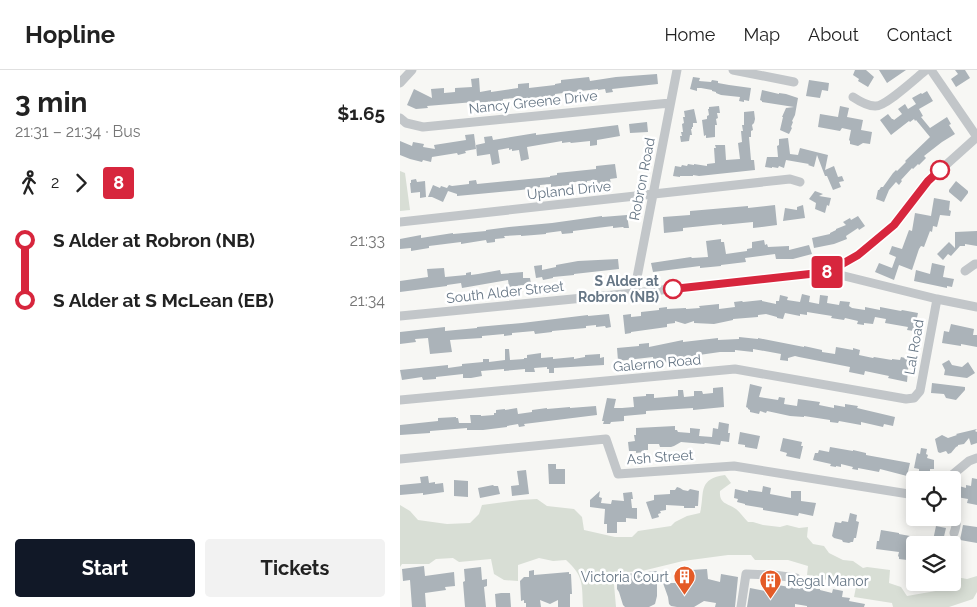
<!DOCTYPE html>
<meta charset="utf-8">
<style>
body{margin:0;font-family:Raleway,sans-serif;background:#f2f2f2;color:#222;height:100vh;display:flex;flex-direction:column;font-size:19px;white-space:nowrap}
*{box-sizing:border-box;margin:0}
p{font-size:16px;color:#767676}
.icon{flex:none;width:28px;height:28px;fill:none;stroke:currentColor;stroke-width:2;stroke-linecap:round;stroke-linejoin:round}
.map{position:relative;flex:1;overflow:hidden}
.drawer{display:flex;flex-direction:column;background:#fff;width:400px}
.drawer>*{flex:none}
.badge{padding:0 10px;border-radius:4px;font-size:18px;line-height:32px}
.fabs{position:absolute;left:506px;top:401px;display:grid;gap:10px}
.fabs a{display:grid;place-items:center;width:55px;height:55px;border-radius:5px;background:#fff;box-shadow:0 2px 12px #0003;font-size:25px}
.map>.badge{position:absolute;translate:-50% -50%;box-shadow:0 0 0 2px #fff}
.legs{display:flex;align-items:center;gap:8px;height:55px;padding:0 15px;font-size:16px}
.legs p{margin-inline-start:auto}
.head{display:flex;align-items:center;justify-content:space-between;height:85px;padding:0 15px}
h1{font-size:28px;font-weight:700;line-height:38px}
.button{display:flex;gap:10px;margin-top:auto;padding:10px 15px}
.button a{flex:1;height:58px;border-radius:5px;background:#111827;color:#fff;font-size:20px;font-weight:700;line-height:58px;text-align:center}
.button a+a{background:#f2f2f2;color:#222}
ul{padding:0 15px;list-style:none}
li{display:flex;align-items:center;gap:18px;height:60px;font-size:19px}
li i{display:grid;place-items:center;width:8px;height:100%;margin:0 6px;background:currentColor}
li i::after{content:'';width:12px;height:12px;margin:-6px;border:4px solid;border-radius:50%;background:#fff}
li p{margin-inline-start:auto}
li:first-child i{background:linear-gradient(#0000 50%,currentColor 0)}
li:last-child i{background:linear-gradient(currentColor 50%,#0000 0)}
header{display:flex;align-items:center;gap:30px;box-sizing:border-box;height:70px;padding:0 25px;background:#fff;border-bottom:1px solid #e0e0e0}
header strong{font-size:24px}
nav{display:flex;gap:28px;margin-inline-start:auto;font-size:18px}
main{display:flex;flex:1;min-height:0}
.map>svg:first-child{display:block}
.green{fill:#d8ded5}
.building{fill:#abb3b9}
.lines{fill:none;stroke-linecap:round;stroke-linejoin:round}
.minor{stroke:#c2c6c9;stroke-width:9}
.line-1-casing{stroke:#fff;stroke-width:11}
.line-1{stroke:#d7263d;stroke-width:8}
.stop-1-dot{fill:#fff;stroke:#d7263d;stroke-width:2.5}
.labels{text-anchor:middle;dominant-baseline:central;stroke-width:5;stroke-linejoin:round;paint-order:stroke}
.street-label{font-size:14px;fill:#667685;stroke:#fff}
.stop-label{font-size:14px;font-weight:bold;fill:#667685;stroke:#fff;text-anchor:end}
.poi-label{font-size:14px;fill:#667685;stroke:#fff;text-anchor:end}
</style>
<header>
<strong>Hopline</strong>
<nav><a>Home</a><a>Map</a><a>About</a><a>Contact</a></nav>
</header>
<main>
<section class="drawer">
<div class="head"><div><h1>3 min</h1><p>21:31 – 21:34 · Bus</p></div><b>$1.65</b></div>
<div class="legs"><svg class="icon" aria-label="walk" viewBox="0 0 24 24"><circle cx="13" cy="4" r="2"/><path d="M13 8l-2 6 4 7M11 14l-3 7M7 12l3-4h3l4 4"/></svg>2<svg class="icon" aria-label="forward" viewBox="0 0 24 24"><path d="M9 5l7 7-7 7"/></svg><b class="badge" style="background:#d7263d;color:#fff">8</b></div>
<ul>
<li><i style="color:#d7263d"></i><b>S Alder at Robron (NB)</b><p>21:33</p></li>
<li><i style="color:#d7263d"></i><b>S Alder at S McLean (EB)</b><p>21:34</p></li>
</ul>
<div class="button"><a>Start</a><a>Tickets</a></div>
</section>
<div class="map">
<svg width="577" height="537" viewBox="0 0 577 537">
<rect width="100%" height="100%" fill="#f7f7f4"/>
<path class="green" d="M0,101L5,103L10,140L0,141Z
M325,405L331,413L320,421C319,434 327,433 336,439C340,442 344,448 348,452H353L363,455L380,457L387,455L399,458L408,457L407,467L413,474L424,476L429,483L443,490L453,491L463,498L467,497L490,500L489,513L501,517L507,526L547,519L556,507L567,509L577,506V522L573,529L549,537H493L492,533L454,527L456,517L407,505L408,496L388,490H355L351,485H328L283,491L242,501L213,503L216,537H183C182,515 184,506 166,490L153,491L139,488L118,495V511L104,510L94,504L91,489L59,492L53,488L36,489L29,494H2L0,497V435L10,441L18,450L47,454L70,453L79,444L82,435L120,430L137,429L147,436L174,439L182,447L184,460L215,467H232L238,461L271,456L275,452L287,446L300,443C305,423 297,409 325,405Z"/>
<path class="building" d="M455,0H466L474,7L468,17L458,11L459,9L453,5Z
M479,0H506L487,13Z
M555,0H565L570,8L556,17L551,9L558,4Z
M257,4L258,14L212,19L213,22L206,23L205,19L198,20V19L155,24V28L143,29V27L115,29V28L103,29V34L98,35V31L74,33V32L27,36L28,38L16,39L7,35L14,19L32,28L31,19L44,18V23L55,22V18L72,17L71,9L79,8L80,22L91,20V22L118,18V14L129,13V18L155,15V14L161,13V10L189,7L190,11L216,7Z
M293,7L300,8L299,11L311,12L312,10L318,11V13L329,15L351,18L349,31L344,30V32L339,31L340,27L321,25L316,23V22L312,21V20L301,18H297V21L290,19Z
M409,10L429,13L428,21L422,20L420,28L406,26Z
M362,20L379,24V23L386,24L398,28L395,45L392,51L393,52L391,57L392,58L389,64L380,60L383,47H382L386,38L394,37L362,32V31L360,30Z
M527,21L533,31L519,39L523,46L521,47L530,58L547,47L551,54L549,55L555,64L542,72L524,86L526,88L519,95L518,94L513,99L512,98L501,110L502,111L499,115L496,112L489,120L484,132L476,129L478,120H479L481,117H483L493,103L496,100L497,101L506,92L505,91L530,67L516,50L515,51L514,49L510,52L509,51L491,65L480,50L488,44L492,49H493L494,50L502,44L498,39L505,34L508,39L516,34L512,28L521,23L522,24Z
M319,36L320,43H317L318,48L316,49L317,55H315V67L306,68V65L304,66L302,50L307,49V46L309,45L308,39H309V37Z
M440,36L449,38L447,47L463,50L461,60L472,62L470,74L463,73L458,76L450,74V71L449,70L451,60L442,58L440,61L418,57L420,44L438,47Z
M294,39L297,53H293V57H292V59H291L292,65H290L289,71L281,72L280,66H282L281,62H283L282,54L284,53L283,47H285L284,41Z
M354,41L355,49L354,53L352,55L353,60L351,61V67H349L351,90H354L355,100L299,106L293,105V106H280V107L273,106L275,96L281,97L282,95L287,96L288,94L294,95V94L307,96V94L315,93L314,78H316L315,75H325L326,90L340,89L338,73L342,72L341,61H343L342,55H344V42Z
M247,52L248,62L230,63L229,54Z
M218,55L220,66L197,70V75L190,76V71L171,73L170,72L162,73V71L127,77L129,89L121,91L119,80L112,81V79L109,80V78L98,80L100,93L92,95L90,84L77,86L76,75L85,73L84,67L92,66L93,70L136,63V65Z
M74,64L76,79L65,81L66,83L58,85L57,83L32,87L31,92L23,90L22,92L10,89L0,85V71L12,76L13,72L24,74L23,77L35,79L34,75L66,70L65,65Z
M388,68L390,84L398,85L400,78L428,85L425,100L434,96L438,107L442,106L444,111L439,112L441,117L433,120L427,106H425L417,85L414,97L408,95L409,94L386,90L384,98L379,96L378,98L372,97V98L365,97L367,87H378L377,76L379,75V69Z
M215,94L217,108L210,109L211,114L198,115L197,110L187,111V113L180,114V111L170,113V115L151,117V114L140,115V117L121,120L57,126V124L48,121L43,132L32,127H28L33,115L40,118L41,116L47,118L49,115L52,116L69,114V111L76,110L77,114L150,107V106L157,105V103L196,99V96Z
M16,109L17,112L25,111L26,127L20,128V122L11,123L10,113H11V110Z
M556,111L568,121V123L561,132L549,122V120Z
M415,121L423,124L419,126L431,128L429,136L427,135L425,143L415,139L416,133L409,129Z
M534,128L550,131L549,140L551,141L550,146L540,145L537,157L533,156L532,162L530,161L524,177L521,176L519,179L512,200L499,195L494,210L475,202L479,193L492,198L496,187L489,184L492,176L502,179L509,160L512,161L515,143L531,146Z
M375,135L377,155L353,158V152L322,155V154L283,158V161L264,163L263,147L290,145V141L348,136V138Z
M403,135L405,148L383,151L385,138L397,140V137Z
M227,145L229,158H224L223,157L213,158V156L173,161V163L162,164L161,161L146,163V164L134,165L121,166V165L104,166L105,168L95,169V172L87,173L86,170L61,174V172L29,176V178L11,181V178L0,179V169L21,165V168L53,163V164L86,161V160L109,157L152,153L202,146V147Z
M458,146L465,156L459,160L458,158L446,166L447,169L434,174L414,178L412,168L430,164V163L436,160V159L446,155L443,152L450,148L451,150Z
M577,161V176L565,174V176H560L551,186L548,184L543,190L537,184L549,172L555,178V162Z
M321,169V172H324L326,184L347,181V179L352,178V172L364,170L365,175L367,174L368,177L389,176V180L409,175L412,184L393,189H376L375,184L345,188L346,192L321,195V196L300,198V196L253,202L251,193L291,187L292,188L308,187L306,171Z
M218,189L219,199L174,204V205L153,207V208L143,210L142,207L136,208L134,196L142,195V200L156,197V195L178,191Z
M532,193L545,196L543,207L554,209L552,217L547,216V218L514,211L516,200L530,204Z
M44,198L45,207L66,205V203L71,202V205L78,204L100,200L101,204L123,202V208H130L131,214L109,217L108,210L62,218L61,213L47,215V216L0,222V211L28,207L27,199Z
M402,224L410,226L409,232L419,234L420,225L428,226L427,233L439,235L440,231L450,232L449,236L452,238L465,240V237L480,240V237L501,241L502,240L518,243L514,261L507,260L508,257L485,253L486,249L475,247L473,254L464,253V255L457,254L458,251L445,248L444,250L431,248L432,246L407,242V245L400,244V246L385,243L383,249L377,248V247L366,244L358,245V247L333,249V250L314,254L294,253V251L285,254L275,251V253L267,254V257L231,262V263L225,264L223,245L231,244V247L241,246V242L259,240V238L267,237V239L286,238V239L300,238L299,236L319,234V239L335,237L334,232L342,231L343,232L362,230V231L376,234V231H379L380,225L388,227L387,230L400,232Z
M209,244L211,257L206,258L205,256L196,257V255L186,256V258L152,261V262L135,264L134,261L112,263V265L104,266V264L82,266V268L50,270L52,282L30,284L28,268L15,269L16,272L0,274V262L45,257V261L77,258V257L122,253L188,245V246Z
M551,254L574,259L573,265H577V277L561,274V276L542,273L544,261L549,262Z
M339,267L358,269V268L404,277V276L422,280V282L435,284L436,277L453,280V278L460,280L459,285L473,288L474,287L492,290V289L500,290L501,287L509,289L507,312L488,308L489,306L465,301L464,305L449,302L450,297L399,287L395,286L388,288V291L380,290L381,284L353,279V282L335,280V282H320L299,285L268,290L269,292L261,293L260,288L253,289V287L218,291L217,278L239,276V274L249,273V277L283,270V272L318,268V270L339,269Z
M105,279H109L110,290L124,289V288H127V285L141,283V288L153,287V289L174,287V289L185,287V285L200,284V288L204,287V295L154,298V303H149V299H147V297L134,298L135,302H125V299L104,301V299L81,301L82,306L71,308H63V304L36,307V309L23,310L22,307L2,310L0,300L48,295V298L62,296V294L83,292V289H89V292L105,290Z
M549,290L552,295L562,297L568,292L575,303L567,308L544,305L545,300L542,294Z
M532,313L565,317V320L556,330L546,328L544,324L531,323Z
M350,314L362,317L359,327L378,330L379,327L385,328L384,334L397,336L398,329L420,332L419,335L434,338V335L445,337V334L458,336L457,338L495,347L493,356L484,354L483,357L461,352V355L439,351L438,353L430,352V350L404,346V347L390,346L367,341L366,343L360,341L359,344L350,342V340L348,339V338L346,337Z
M323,317L324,337L293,340V338L246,341V344L224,346V351L211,352L210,354H203L204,351H202L207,328L216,329L214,338H222L234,337L233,327L246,326V324H254V328L278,326V320H283L284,327L294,326V321H302L303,324L313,323V318Z
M196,336L197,345L124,354L125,356L119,357L118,354L107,356V357L83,360H67V358L30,361V363L0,365V355L38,351V348L56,347V348H58L59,353H71L70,345H81V346L94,345V343H96V340L105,339V340L117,338L118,344L132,342V340L147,338V339L170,337V338Z
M319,352L329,354L328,363H330L329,372L321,371L320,375L305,373L304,374L281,372L274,376L271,377H260L259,374H248V380H244V382L236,383V381H229L228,372L235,371L234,365H236V358L275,356V360H277L278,362L290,363V358L300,359L299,366L312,367L313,358L318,359Z
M577,359L575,361L577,362V373L571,375L569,368L564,374L558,375V376L556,377L551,383L548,384L546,381L540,383L538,382L535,369L542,365L548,368L557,365L556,364Z
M340,362L360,366L357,379L345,377V375L338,374Z
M383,368L402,372L401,376H403L400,389L386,386L387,383L380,381Z
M430,377L453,381V380L466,383V385L510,393L507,406L480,399L479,402L458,398V400L452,399L453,397L441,394V397L436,396V397L430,396L431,394L413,390L415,383H418L419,380L429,382Z
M521,378L527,379L526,384L528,385L527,388L534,390V399H530V401L526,403L519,401V399L514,398L517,383L520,384Z
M148,394H156V399H165V414H149Z
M126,400L129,424L112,426L111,416L119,415L117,401Z
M28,406L29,413L35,412V414L43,413L44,422L23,425V423L0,425V415L21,413L20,407Z
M572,408L577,409V435L567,433L568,429L557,427L559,416L566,418V415L571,416Z
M54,410L68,411V427L54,426Z
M93,415L94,416H98L100,424L80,428L78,418Z
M363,416L371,418L370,424L391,428V421H401V431L416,433L413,446L399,443L398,446L363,440V438L345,435V434L337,432L338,429L334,428L335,419L348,422V420L362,422Z
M277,417L280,418L283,420L288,421L290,419L299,421L298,436H295V438H284V436L266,435V440L260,441L261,443L258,444L259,447L252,449L246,432L254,430V425L270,424V420H275Z
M200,421L199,427L202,428L201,433L211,434L212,430L224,431L223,423L232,422L233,429H231L232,438H237V449L226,448V452H217V463H207V454H204L205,439L190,437V430Z
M450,443L457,445L456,451L459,452L456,468H454L453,472H451L449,473L443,472L442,470L434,468L432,466L435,452L441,453L442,451L448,452Z
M563,455L577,457V473L560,470Z
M536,456L546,458L542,475H532Z
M481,460L499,463V464L510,466L513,472H515V491L499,489V487L498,486L499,482L476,479L477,471H479Z
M24,496L25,506L54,502L55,516L45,517L46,520L25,523L26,537H12L10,510L3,511L2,499Z
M81,497L82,510L87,509V516L84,517L86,537H65L63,512L65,511L64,499Z
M307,499L308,509L320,512L321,504L338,507L335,537H315L316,533L304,531L294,537H277L271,536L269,534L268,527L263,513H275V501Z
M134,500V505L169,502V504H171L172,524H170V537H158V530L150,534L140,530L141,537H126V533H124V530L121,531L120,511L124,507H129V501Z
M257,501V526L255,534L249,537H225L223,535L219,522L217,519V505Z
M400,514L417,517L416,519H420V520L432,523L433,519L443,521L442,527L450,528L449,531L465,534L464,537H407V536L395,534V537H347L350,518L376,523L378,515L400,519Z
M101,523H110L111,537H96L95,524Z"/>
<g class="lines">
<path class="minor" d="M333,0L394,12
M531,0L577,67
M0,13L12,0
M453,27C459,31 467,36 475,36C485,37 516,8 526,0
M0,48L6,53L23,57L270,33
M0,152L390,109L400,112
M565,201L575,194H577
M428,202L537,229L577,237
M234,223L277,0
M0,246L234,223L428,202L458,185L494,155L528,111L577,67
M0,330L335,299L506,329L514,328L520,321L537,229
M0,389L206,369L218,404L334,396L515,425
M546,410L569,391L577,388
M552,440C558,448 557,454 554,463
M341,537L346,504L374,505L396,508"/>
</g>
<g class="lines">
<defs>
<path id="line-1" d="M273,219L428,202L458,185L494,155L528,111L540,100"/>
</defs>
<use href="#line-1" class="line-1-casing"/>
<use href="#line-1" class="line-1"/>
</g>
<defs>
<symbol id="building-pin" viewBox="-11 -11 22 30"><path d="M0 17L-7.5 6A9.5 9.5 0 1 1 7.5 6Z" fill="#e45b27" stroke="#fff"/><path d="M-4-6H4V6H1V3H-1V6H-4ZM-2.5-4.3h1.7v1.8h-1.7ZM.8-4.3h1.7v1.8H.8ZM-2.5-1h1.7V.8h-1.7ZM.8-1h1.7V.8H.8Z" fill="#fff"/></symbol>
</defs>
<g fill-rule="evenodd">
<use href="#building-pin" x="272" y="494" width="25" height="34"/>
<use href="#building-pin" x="358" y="498" width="25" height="34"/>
</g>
<g class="stop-1-dot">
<circle cx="540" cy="100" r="9"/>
<circle cx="273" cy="219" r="9"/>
</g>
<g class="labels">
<g class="street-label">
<text transform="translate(133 32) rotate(-6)">Nancy Greene Drive</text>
<text transform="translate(242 109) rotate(-79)">Robron Road</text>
<text transform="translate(169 120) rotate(-6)">Upland Drive</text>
<text transform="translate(105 222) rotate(-6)">South Alder Street</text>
<text transform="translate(514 277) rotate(-80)">Lal Road</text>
<text transform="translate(257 293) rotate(-5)">Galerno Road</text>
<text transform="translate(260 387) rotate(-4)">Ash Street</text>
</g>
<g class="stop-label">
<text x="259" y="211">S Alder at<tspan x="259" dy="16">Robron (NB)</tspan></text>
</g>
<g class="poi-label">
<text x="269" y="507">Victoria Court</text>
<text x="387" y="511" text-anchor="start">Regal Manor</text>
</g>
</g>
</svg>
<div class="fabs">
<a><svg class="icon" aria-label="locate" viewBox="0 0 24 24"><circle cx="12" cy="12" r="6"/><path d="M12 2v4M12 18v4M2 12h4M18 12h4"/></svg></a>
<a><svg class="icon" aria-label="layers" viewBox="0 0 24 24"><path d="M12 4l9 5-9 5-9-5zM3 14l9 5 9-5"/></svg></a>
</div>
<b class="badge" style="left:427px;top:202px;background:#d7263d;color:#fff">8</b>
</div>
</main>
